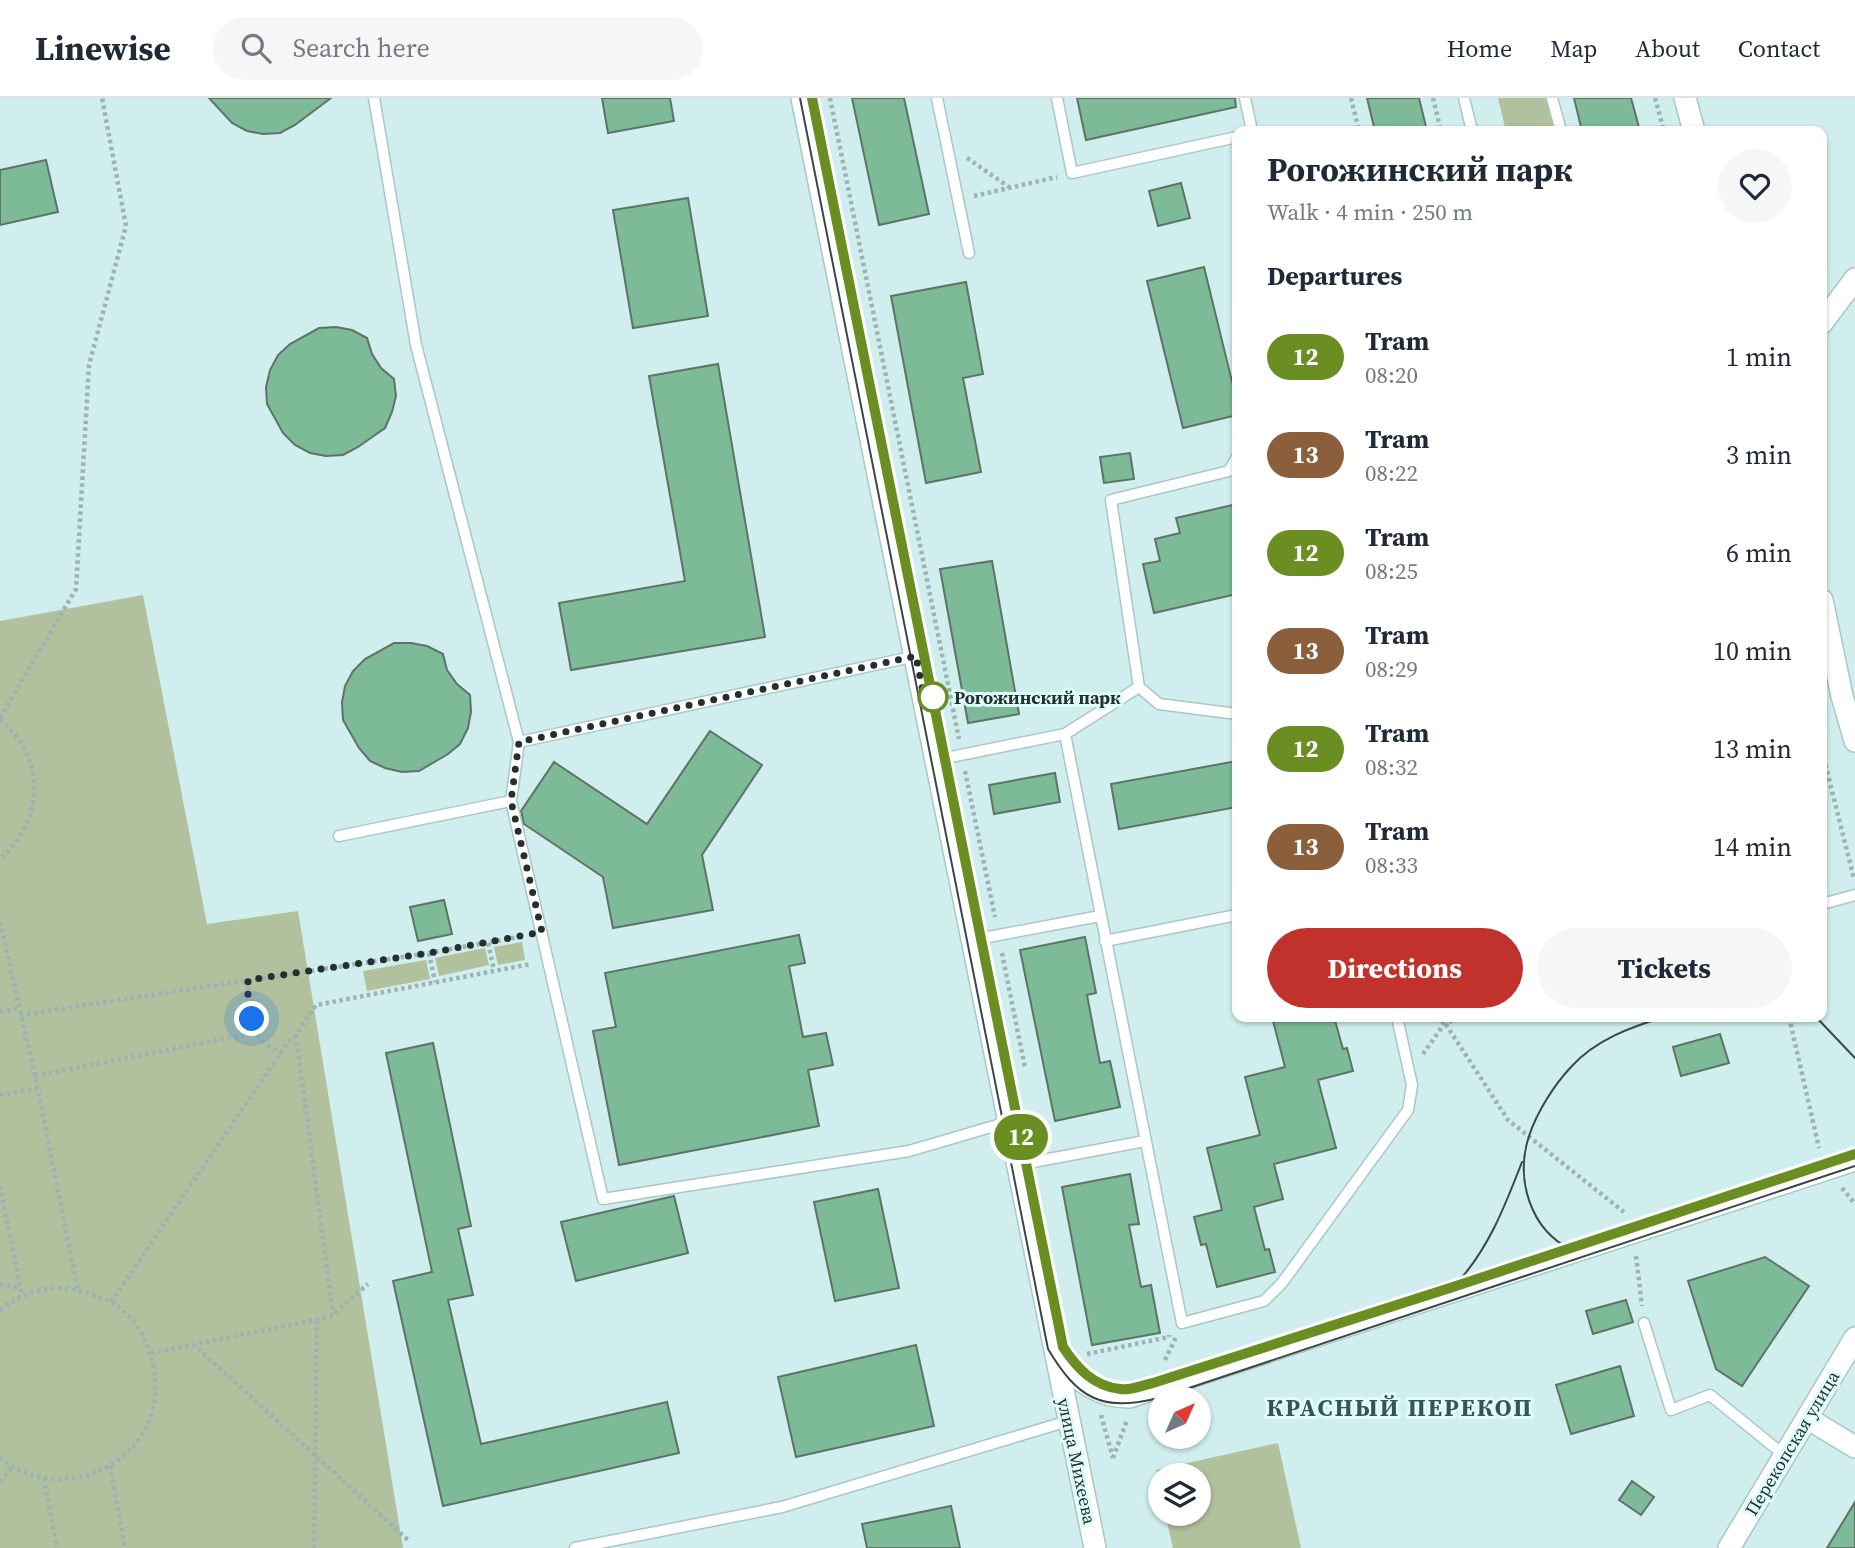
<!DOCTYPE html>
<meta charset="utf-8">
<style>
body{margin:0;font-family:"Source Serif 4",serif;background:#f6f6f7;color:#1f2937;height:100vh;display:flex;flex-direction:column;font-size:26px;white-space:nowrap}
*{box-sizing:border-box;margin:0}
p{font-size:23px;color:#747a83}
.icon{flex:none;width:38px;height:38px;fill:none;stroke:currentColor;stroke-width:2;stroke-linecap:round;stroke-linejoin:round}
.map{position:relative;flex:1;overflow:hidden}
.panel{position:absolute;left:1232px;top:28px;width:595px;height:896px;display:flex;flex-direction:column;background:#fff;border-radius:14px;box-shadow:0 2px 5px #0004}
.panel>*{flex:none}
.badge{padding:0 14px;border-radius:23px;font-size:24px;line-height:46px}
.needle{width:46px;rotate:45deg}
.buttons{position:absolute;left:1148px;top:1288px;display:grid;gap:14px}
.buttons a{display:grid;place-items:center;width:63px;height:63px;border-radius:50%;background:#fff;box-shadow:0 2px 5px #0004;font-size:35px}
.you{position:absolute;width:35px;height:35px;margin:-18px;border:5px solid #fff;border-radius:50%;background:#1a73e8;box-shadow:0 0 0 10px #1a73e833}
.map>.badge{position:absolute;translate:-50% -50%;box-shadow:0 0 0 4px #fff}
h2{padding:0 35px;font-size:26px;line-height:63px}
.round{display:grid;place-items:center;flex:none;width:74px;height:74px;border-radius:37px;background:#f6f6f7}
.summary{display:flex;align-items:center;justify-content:space-between;height:119px;padding:0 35px}
h1{font-size:33px;font-weight:700;line-height:52px}
.cta{display:flex;gap:14px;margin-top:auto;padding:14px 35px}
.cta a{flex:1;height:80px;border-radius:42px;background:#c0322b;color:#fff;font-size:28px;font-weight:700;line-height:80px;text-align:center}
.cta a+a{background:#f6f6f7;color:#1f2937}
ul{padding:0;list-style:none}
li{display:flex;align-items:center;gap:21px;height:98px;padding:0 35px}
li div{flex:1}
li b{display:block;font-size:26px}
li em{font-style:normal}
li .badge{min-width:77px;font-weight:700;text-align:center}
header{display:flex;align-items:center;gap:42px;box-sizing:border-box;height:98px;padding:0 35px;background:#fff;border-bottom:2px solid #e0e1e3}
header strong{font-size:33px}
nav{display:flex;gap:38px;margin-inline-start:auto;font-size:24px}
.search{width:490px;height:63px;background:#f6f6f7;display:flex;align-items:center;gap:18px;box-sizing:border-box;padding:0 24px;border-radius:38px;color:#747a83;font-size:26px}
.map>svg:first-child{display:block}
.green{fill:#b1c09d}
.building{fill:#7dba98;stroke:#5e7367;stroke-width:2}
.lines{fill:none;stroke-linecap:round;stroke-linejoin:round}
.service-casing{stroke:#a9c7c5;stroke-width:13}
.minor-casing{stroke:#a9c7c5;stroke-width:24}
.path{stroke:#9bb3b2;stroke-width:4.5;stroke-dasharray:3.5 3.5;stroke-linecap:butt}
.service{stroke:#fff;stroke-width:10}
.minor{stroke:#fff;stroke-width:21}
.tram{stroke:#3a4747;stroke-width:2}
.line-casing{stroke:#fff;stroke-width:16}
.line{stroke:#6b8e23;stroke-width:10}
.walk{stroke:#242f2f;stroke-width:7;stroke-dasharray:0 12.6}
.stop-dot{fill:#fff;stroke:#6b8e23;stroke-width:3.5}
.labels{text-anchor:middle;dominant-baseline:central;stroke-width:6;stroke-linejoin:round;paint-order:stroke}
.stop-label{font-size:18px;font-weight:bold;fill:#242f2f;stroke:#ddfcfa;text-anchor:start}
.street-label{font-size:18px;fill:#242f2f;stroke:#ddfcfa}
.district-label{font-size:24px;font-weight:bold;letter-spacing:2px;fill:#395352;stroke:#ddfcfa}
</style>
<header>
<strong>Linewise</strong>
<div class="search"><svg class="icon" aria-label="search" viewBox="0 0 24 24"><circle cx="10" cy="10" r="6"/><path d="M15 15l6 6"/></svg>Search here</div>
<nav><a>Home</a><a>Map</a><a>About</a><a>Contact</a></nav>
</header>
<div class="map">
<svg width="1855" height="1450" viewBox="0 0 1855 1450">
<rect width="100%" height="100%" fill="#d0eeed"/>
<path class="green" d="M1498,0H1546L1554,33H1506Z
M143,497L207,826L298,813L403,1450H0V523Z
M522,844L525,862L498,867L494,849Z
M485,850L489,867L439,878L435,860Z
M426,862L430,881L367,893L363,873Z
M1278,1345L1301,1450H1173L1165,1416H1199V1377H1160V1393L1156,1372Z"/>
<path class="building" d="M209,0H331L295,27L280,35L263,36L247,33L232,25Z
M602,0H670L674,23L608,35Z
M852,0H904L929,116L879,127Z
M1077,0H1235L1236,9L1086,42Z
M1367,0H1419L1427,33H1375Z
M1574,0H1631L1640,33H1582Z
M46,62L58,114L0,127V72Z
M1181,85L1190,120L1158,128L1149,93Z
M688,100L708,218L633,230L613,112Z
M1204,169L1237,304V317L1183,330L1147,183Z
M966,184L983,276L963,280L981,374L926,385L891,198Z
M336,229L352,232L367,240L372,256L381,270L394,281L396,298L392,314L385,330L358,349L343,357L326,358L310,355L295,347L283,335L267,306L266,289L270,272L278,257L290,246L319,230Z
M718,266L765,539L571,572L559,505L685,483L649,278Z
M1130,355L1134,381L1104,385L1100,359Z
M1237,406V496L1154,515L1143,466L1160,463L1155,441L1180,435L1176,420Z
M992,463L1019,616L968,625L940,471Z
M394,545H411L427,548L443,556L447,572L457,586L470,597L471,614L468,630L460,646L448,656L419,673L402,674L385,670L370,663L359,650L343,622L342,604L345,588L353,573L365,561Z
M710,633L762,667L702,757L713,812L613,830L603,779L524,726L521,713L554,664L647,726Z
M1237,663V709L1119,731L1111,686Z
M1055,675L1060,704L994,716L989,687Z
M444,802L452,836L418,843L410,809Z
M799,837L805,865L789,868L803,939L826,935L833,967L808,972L819,1028L619,1067L593,933L616,929L605,875Z
M1085,839L1096,895L1087,897L1100,965L1110,963L1120,1009L1055,1023L1020,852Z
M1272,919H1334L1343,951L1347,950L1353,973L1318,982L1336,1050L1274,1066L1283,1101L1254,1109L1265,1152L1269,1151L1275,1174L1217,1189L1206,1146L1201,1147L1194,1119L1222,1112L1207,1050L1260,1037L1245,979L1285,969Z
M1720,936L1729,965L1681,978L1673,949Z
M433,945L471,1128L458,1131L473,1197L448,1202L481,1346L667,1304L679,1355L443,1408L393,1183L432,1174L386,955Z
M1130,1076L1139,1126L1129,1127L1141,1189L1151,1187L1160,1235L1092,1247L1062,1089Z
M878,1091L899,1190L835,1203L814,1104Z
M674,1098L688,1155L576,1183L561,1124Z
M1765,1159L1809,1188L1742,1288L1716,1271L1688,1183Z
M1626,1202L1633,1224L1593,1236L1586,1213Z
M916,1247L934,1328L796,1359L778,1279Z
M1620,1268L1634,1318L1571,1336L1556,1287Z
M1632,1383L1654,1399L1641,1417L1619,1402Z
M1855,1404V1450H1827Z
M951,1408L960,1450H867L862,1426Z"/>
<g class="lines">
<defs>
<path id="service" d="M374,0L416,247L519,644L916,558
M937,0L969,155
M1057,0L1072,75L1237,39
M1245,0L1252,33
M1464,0L1472,33
M1552,0L1561,33
M1139,589L1159,606L1237,616
M1065,636L1139,589L1111,402L1229,373L1237,359
M519,644L511,703L603,1101L909,1053L1008,1024
M936,662L1065,636L1182,1225L1264,1203L1282,1185L1408,1012L1412,987L1397,919
M339,738L511,703
M1822,806L1855,797
M972,842L1100,818
M1105,843L1237,817
M1017,1067L1145,1043
M1644,1225L1671,1312L1710,1297L1784,1357
M575,1450L782,1409L1068,1323"/>
<path id="minor" d="M802,0L1095,1450
M1685,0L1694,33
M1822,225L1855,181
M1822,502L1842,598L1855,643
M1057,1257C1075,1282 1097,1299 1129,1299L1855,1062
M1807,1320L1855,1349
M1729,1450L1855,1240"/>
</defs>
<use href="#service" class="service-casing"/>
<use href="#minor" class="minor-casing"/>
<path class="path" d="M830,0L959,641
M1351,0L1359,33
M1433,0L1441,33
M1655,0L1664,33
M967,60L1009,89
M974,98L1057,79
M0,620L76,491L89,267L126,128L102,0
M0,622C6,628 14,635 19,642C46,679 35,733 0,760
M1822,653L1854,781
M965,673L995,819
M0,824L35,978L78,1192
M488,845L494,872
M429,855L435,884
M1002,855L1025,970
M248,882C249,901 248,927 262,942C266,947 275,951 281,955
M0,914L19,910
M20,917L429,855L524,838
M1434,919L1445,925L1508,1022L1624,1114
M1789,919L1819,1050
M296,937L333,1216
M1423,956L1445,925L1464,919
M35,978L258,934
M0,997L37,990
M0,1088L22,1197
M1842,1090L1855,1106
M1636,1158L1642,1208
M0,1186L20,1190
M111,1204L288,944L296,937L316,907L531,866
M0,1212C27,1191 56,1184 89,1196C96,1198 103,1200 109,1203C148,1224 165,1280 150,1320C132,1370 71,1394 23,1374C15,1371 7,1365 0,1360
M193,1246L408,1442
M151,1255L330,1219L368,1186
M1087,1256L1169,1239V1237
M1165,1262L1176,1239
M1101,1317L1113,1360
M1113,1360L1127,1322
M110,1368L125,1450
M44,1380L57,1450
M0,1384L13,1368
M314,1450L317,1221"/>
<use href="#service" class="service"/>
<use href="#minor" class="minor"/>
<path class="tram" d="M800,0L1048,1251C1078,1301 1101,1314 1159,1300L1855,1068
M812,0L1063,1249C1077,1270 1093,1288 1120,1292C1130,1293 1143,1287 1153,1285L1855,1056
M1816,919L1855,960
M1572,1152C1530,1132 1515,1081 1529,1038C1537,1014 1554,987 1571,969C1595,942 1631,929 1664,919
M1456,1186C1488,1152 1505,1108 1522,1064"/>
</g>
<g class="lines">
<defs>
<path id="line" d="M812,0L1063,1249C1077,1270 1093,1288 1120,1291C1130,1293 1143,1287 1153,1285L1453,1189L1855,1056"/>
</defs>
<use href="#line" class="line-casing"/>
<use href="#line" class="line"/>
<path class="walk" d="M252,921L248,905V882L429,855L542,834L511,703L519,644L916,558L926,610L933,599"/>
</g>
<circle class="stop-dot" cx="933" cy="599" r="14"/>
<g class="labels">
<g class="stop-label">
<text x="954" y="599">Рогожинский парк</text>
</g>
<g class="street-label">
<text transform="translate(1792 1345) rotate(-59)">Перекопская улица</text>
<text transform="translate(1077 1363) rotate(78)">улица Михеева</text>
</g>
<g class="district-label">
<text x="1400" y="1309">КРАСНЫЙ ПЕРЕКОП</text>
</g>
</g>
</svg>
<div class="buttons">
<a><svg class="needle" viewBox="-14 -14 28 28"><path d="M0-13l5 13h-10z" fill="#e53935"/><path d="M0 13l5-13h-10z" fill="#747a83"/></svg></a>
<a><svg class="icon" aria-label="layers" viewBox="0 0 24 24"><path d="M12 4l9 5-9 5-9-5zM3 14l9 5 9-5"/></svg></a>
</div>
<div class="you" style="left:252px;top:921px"></div>
<b class="badge" style="left:1021px;top:1039px;background:#6b8e23;color:#fff">12</b>
<section class="panel">
<div class="summary"><div><h1>Рогожинский парк</h1><p>Walk · 4 min · 250 m</p></div><a class="round"><svg class="icon" aria-label="heart" viewBox="0 0 24 24"><path d="M12 20l-8-8c-3-5 5-10 8-4 3-6 11-1 8 4z"/></svg></a></div>
<h2>Departures</h2>
<ul>
<li><span class="badge" style="background:#6b8e23;color:#fff">12</span><div><b>Tram</b><p>08:20</p></div><em>1 min</em></li>
<li><span class="badge" style="background:#8b5e3c;color:#fff">13</span><div><b>Tram</b><p>08:22</p></div><em>3 min</em></li>
<li><span class="badge" style="background:#6b8e23;color:#fff">12</span><div><b>Tram</b><p>08:25</p></div><em>6 min</em></li>
<li><span class="badge" style="background:#8b5e3c;color:#fff">13</span><div><b>Tram</b><p>08:29</p></div><em>10 min</em></li>
<li><span class="badge" style="background:#6b8e23;color:#fff">12</span><div><b>Tram</b><p>08:32</p></div><em>13 min</em></li>
<li><span class="badge" style="background:#8b5e3c;color:#fff">13</span><div><b>Tram</b><p>08:33</p></div><em>14 min</em></li>
</ul>
<div class="cta"><a>Directions</a><a>Tickets</a></div>
</section>
</div>
